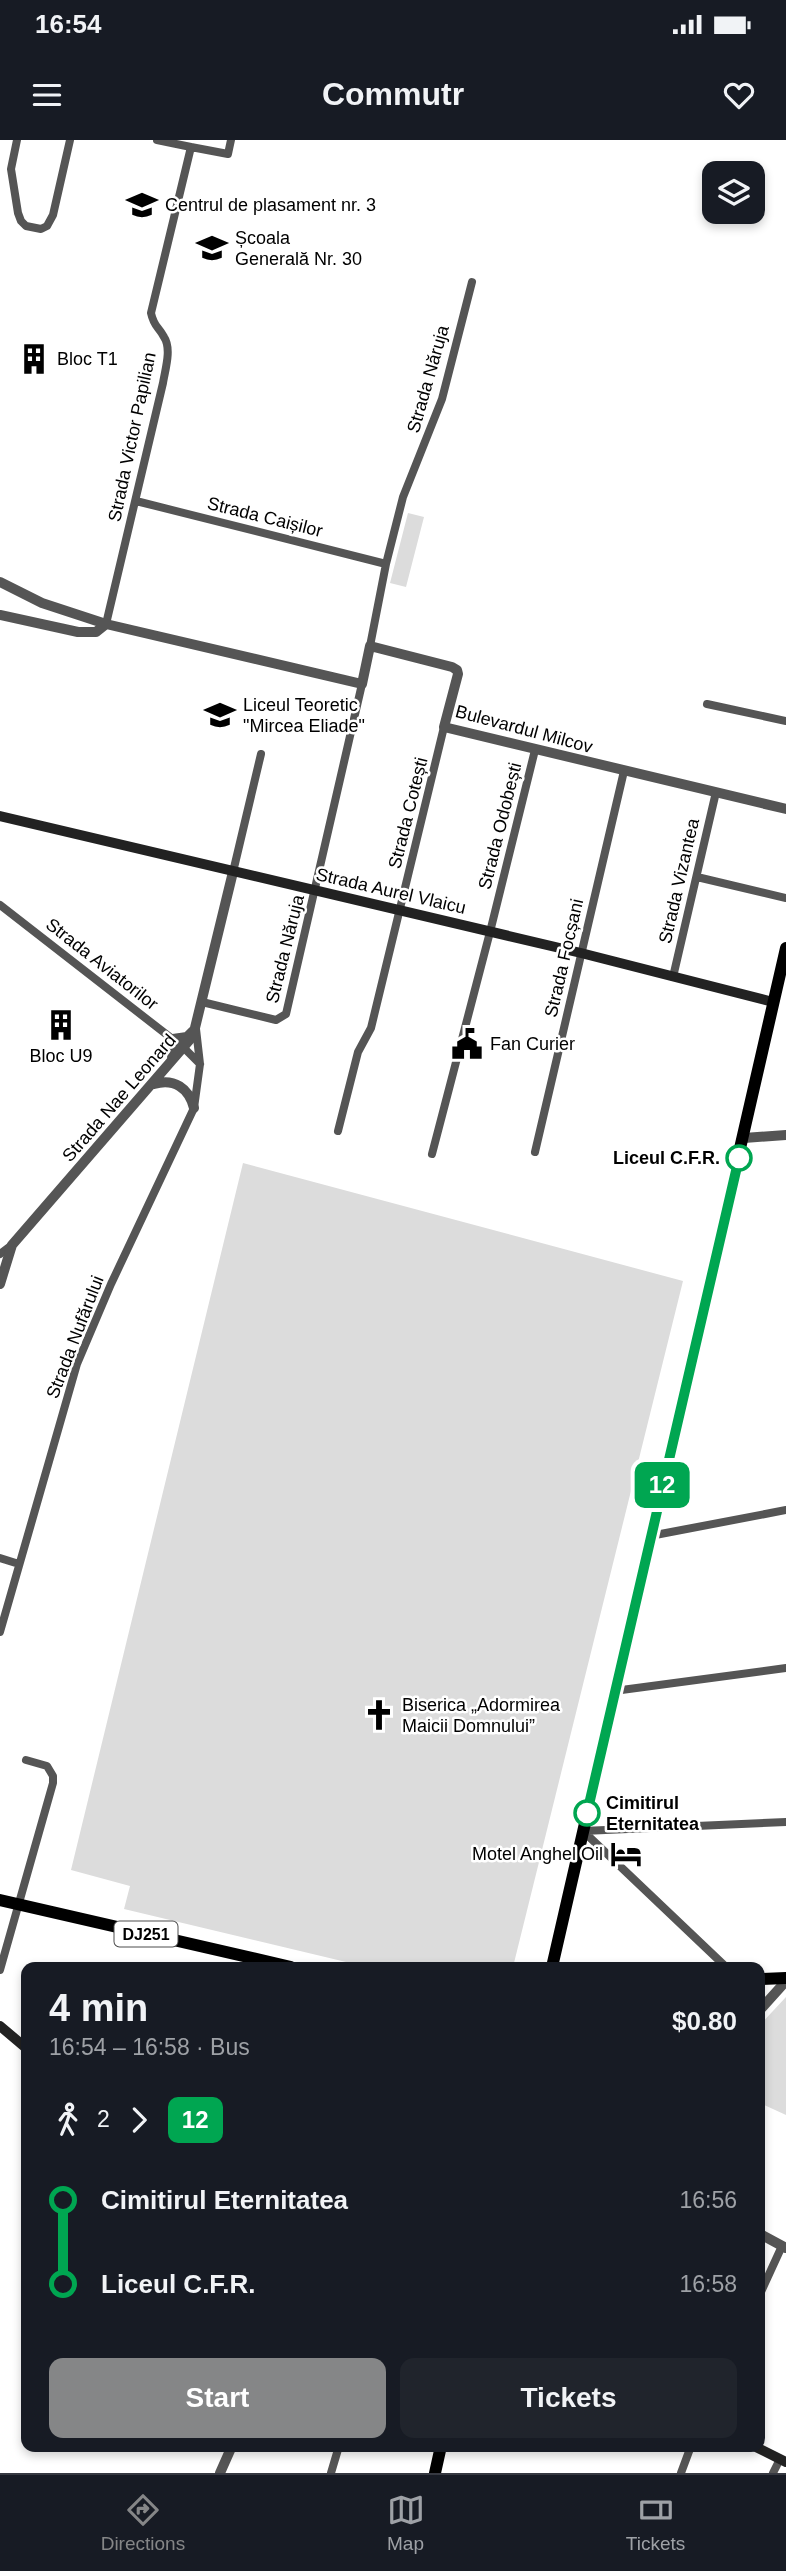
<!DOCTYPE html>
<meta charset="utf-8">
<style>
body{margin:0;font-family:Arial,sans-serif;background:#20242c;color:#f1f3f6;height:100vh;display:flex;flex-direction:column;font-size:26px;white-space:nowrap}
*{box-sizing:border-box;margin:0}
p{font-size:23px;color:#9ea1a6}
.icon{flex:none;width:38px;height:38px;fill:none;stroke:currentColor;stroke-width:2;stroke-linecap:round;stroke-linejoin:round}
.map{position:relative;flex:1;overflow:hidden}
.sheet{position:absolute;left:21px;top:1822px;width:744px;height:490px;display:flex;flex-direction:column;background:#171b24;border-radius:14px;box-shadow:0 4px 10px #0003}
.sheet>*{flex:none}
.badge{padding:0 14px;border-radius:10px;font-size:24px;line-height:46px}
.buttons{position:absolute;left:702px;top:21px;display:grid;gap:14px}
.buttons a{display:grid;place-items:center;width:63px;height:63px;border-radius:14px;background:#171b24;box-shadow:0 4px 10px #0003;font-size:35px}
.map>.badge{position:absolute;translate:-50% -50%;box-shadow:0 0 0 4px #fff}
.legs{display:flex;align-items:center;gap:10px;height:77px;padding:0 28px;font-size:23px}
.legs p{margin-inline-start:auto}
.headline{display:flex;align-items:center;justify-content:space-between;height:119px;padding:0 28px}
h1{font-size:38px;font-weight:700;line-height:52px}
.primary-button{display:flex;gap:14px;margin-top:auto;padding:14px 28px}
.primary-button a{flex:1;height:80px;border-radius:14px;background:#858687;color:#fff;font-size:28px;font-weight:700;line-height:80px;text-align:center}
.primary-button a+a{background:#20242c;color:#f1f3f6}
ul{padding:0 28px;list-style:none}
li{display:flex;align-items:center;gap:24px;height:84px;font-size:26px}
li i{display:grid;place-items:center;width:10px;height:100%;margin:0 9px;background:currentColor}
li i::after{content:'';width:18px;height:18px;margin:-9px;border:5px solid;border-radius:50%;background:#171b24}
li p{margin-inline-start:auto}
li:first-child i{background:linear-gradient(#0000 50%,currentColor 0)}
li:last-child i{background:linear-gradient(currentColor 50%,#0000 0)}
.status{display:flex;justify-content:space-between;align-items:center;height:49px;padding:0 35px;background:#171b24;direction:ltr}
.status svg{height:19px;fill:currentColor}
header{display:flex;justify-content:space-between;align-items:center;height:91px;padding:0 28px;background:#171b24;font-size:32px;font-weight:700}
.tabs{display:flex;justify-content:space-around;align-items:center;height:98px;border-top:2px solid #363941;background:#171b24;font-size:19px;color:#9ea1a6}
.tabs a{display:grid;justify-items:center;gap:4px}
.tabs .current{color:#858687}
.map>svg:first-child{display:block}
.green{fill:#dcdcdc}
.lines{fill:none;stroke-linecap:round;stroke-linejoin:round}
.minor{stroke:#555;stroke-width:8}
.tertiary{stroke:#555;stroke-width:10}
.secondary{stroke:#222;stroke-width:10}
.primary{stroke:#000;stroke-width:12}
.tram{stroke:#000;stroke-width:2}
.line-1-casing{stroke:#fff;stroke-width:16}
.line-1{stroke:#00a651;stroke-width:10}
.stop-1-dot{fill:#fff;stroke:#00a651;stroke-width:3.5}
.labels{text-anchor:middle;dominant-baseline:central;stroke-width:5;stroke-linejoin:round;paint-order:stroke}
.shield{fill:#fff;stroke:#4c4c4c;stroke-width:2}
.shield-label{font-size:16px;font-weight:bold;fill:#000}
.poi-label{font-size:18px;fill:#000;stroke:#fff;text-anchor:start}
.street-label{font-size:18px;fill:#000;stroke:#fff}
.stop-label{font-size:18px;font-weight:bold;fill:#000;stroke:#fff;text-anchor:end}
</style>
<div class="status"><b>16:54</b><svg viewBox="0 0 49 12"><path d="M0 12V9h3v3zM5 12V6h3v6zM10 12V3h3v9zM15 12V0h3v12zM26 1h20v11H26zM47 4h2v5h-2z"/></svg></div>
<header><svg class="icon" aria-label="menu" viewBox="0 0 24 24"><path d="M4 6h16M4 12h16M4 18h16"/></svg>Commutr<svg class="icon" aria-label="heart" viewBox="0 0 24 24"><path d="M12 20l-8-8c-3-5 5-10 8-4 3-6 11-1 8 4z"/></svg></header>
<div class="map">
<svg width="786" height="2333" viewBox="0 0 786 2333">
<rect width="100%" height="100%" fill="#fff"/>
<path class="green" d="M408,373L424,377L406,447L390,443Z
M243,1023L683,1141L513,1827H367L124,1769L130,1746L71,1730Z
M786,1857V1975L760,1963V1885Z"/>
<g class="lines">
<path class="minor" d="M17,0L11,29L18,73L21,81L26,86L41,89L47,86L53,75L70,0
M157,0L191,7
M136,361L386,424
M106,484L163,243C165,230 172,209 164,197C158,186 154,187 151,173L191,7L228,14L231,0
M370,506L386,424L403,357L442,259L472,142
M707,564L786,581
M233,732L261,614
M697,737L786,758
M0,765L184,908L200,924
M673,837L716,652
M202,862L276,880L286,874L362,544
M338,991L358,912L371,888L444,587
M535,1012L624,631
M432,1014L490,792L535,610
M0,1114L12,1105
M650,1396L786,1370
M0,1418L19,1424
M0,1492L77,1224L111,1144L194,968L200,924L196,889
M614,1551L786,1528
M583,1691L786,1682
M583,1691L726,1827
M0,1830L53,1643V1636L47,1626L26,1620
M760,2154L782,2106
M331,2333L339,2306
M681,2333L691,2306
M773,2333L780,2319"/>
<path class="tertiary" d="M0,442L42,463L106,484L362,544L370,506L452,527L457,530L458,534L444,587L786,669
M0,475L78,492H96L106,484
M172,920L173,899L187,897L193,891
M154,944C174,938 189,948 194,968
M744,998L786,995
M0,1144L12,1105L193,896L233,732
M760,1870L786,1841
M760,2094L786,2108
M220,2333L232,2306"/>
<path class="secondary" d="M0,676L581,813L773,862
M0,1886L26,1908
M754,2306L786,2322"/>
<path class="primary" d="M0,1760L291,1827
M552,1827L786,808
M760,1839L786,1838
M435,2333L441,2306"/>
<path class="tram" d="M0,1759L298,1827
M760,1838L786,1836"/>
</g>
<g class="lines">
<defs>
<path id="line-1" d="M587,1673L739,1018"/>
</defs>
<use href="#line-1" class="line-1-casing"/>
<use href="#line-1" class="line-1"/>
</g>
<defs>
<symbol id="school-bare" viewBox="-9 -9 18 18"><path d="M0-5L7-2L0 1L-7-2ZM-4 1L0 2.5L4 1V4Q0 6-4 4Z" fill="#000" stroke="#fff" stroke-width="2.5" paint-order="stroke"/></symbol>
<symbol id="building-bare" viewBox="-9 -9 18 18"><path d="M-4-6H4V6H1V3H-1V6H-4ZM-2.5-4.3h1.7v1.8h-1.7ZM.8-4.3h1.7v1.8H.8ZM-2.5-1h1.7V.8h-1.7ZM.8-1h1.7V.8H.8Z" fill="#000" stroke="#fff" stroke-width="2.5" paint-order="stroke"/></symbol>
<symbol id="university-bare" viewBox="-9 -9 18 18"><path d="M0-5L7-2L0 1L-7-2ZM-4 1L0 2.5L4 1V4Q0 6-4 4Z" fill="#000" stroke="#fff" stroke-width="2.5" paint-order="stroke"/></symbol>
<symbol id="civic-bare" viewBox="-9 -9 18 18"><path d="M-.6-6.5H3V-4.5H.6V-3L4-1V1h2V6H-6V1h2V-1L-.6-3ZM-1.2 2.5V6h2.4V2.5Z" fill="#000" stroke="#fff" stroke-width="2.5" paint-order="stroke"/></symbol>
<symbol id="church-bare" viewBox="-9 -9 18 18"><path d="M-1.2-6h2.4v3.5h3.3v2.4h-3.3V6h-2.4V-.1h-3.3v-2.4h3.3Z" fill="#000" stroke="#fff" stroke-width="2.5" paint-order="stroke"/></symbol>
<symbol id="hotel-bare" viewBox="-9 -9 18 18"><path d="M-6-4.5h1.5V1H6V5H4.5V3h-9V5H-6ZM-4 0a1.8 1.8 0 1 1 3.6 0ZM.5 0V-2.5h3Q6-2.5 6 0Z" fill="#000" stroke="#fff" stroke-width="2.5" paint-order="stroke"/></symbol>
</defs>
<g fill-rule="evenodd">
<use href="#school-bare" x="120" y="43" width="44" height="44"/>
<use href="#school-bare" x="190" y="86" width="44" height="44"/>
<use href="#building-bare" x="12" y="197" width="44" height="44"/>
<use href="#university-bare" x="198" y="553" width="44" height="44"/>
<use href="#building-bare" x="39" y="863" width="44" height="44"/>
<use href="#civic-bare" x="445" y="882" width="44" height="44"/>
<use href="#church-bare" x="357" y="1553" width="44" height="44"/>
<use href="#hotel-bare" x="604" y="1692" width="44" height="44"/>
</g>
<g class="stop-1-dot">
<circle cx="739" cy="1018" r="12"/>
<circle cx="587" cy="1673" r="12"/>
</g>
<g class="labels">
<rect class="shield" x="114.5" y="1781.5" width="63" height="25" rx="5"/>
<g class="shield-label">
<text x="146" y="1794">DJ251</text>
</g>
<g class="poi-label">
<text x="165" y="65">Centrul de plasament nr. 3</text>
<text x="235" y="98">Școala<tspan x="235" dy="21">Generală Nr. 30</tspan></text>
<text x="57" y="219">Bloc T1</text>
<text x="243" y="565">Liceul Teoretic<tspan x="243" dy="21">"Mircea Eliade"</tspan></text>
<text x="490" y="904">Fan Curier</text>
<text x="61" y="916" text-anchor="middle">Bloc U9</text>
<text x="402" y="1565">Biserica „Adormirea<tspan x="402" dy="21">Maicii Domnului”</tspan></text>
<text x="603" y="1714" text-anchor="end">Motel Anghel Oil</text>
</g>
<g class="street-label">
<text transform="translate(428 239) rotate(-74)">Strada Năruja</text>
<text transform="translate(132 297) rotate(-78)">Strada Victor Papilian</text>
<text transform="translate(265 377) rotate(14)">Strada Caișilor</text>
<text transform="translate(524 589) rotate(15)">Bulevardul Milcov</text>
<text transform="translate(408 673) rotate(-76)">Strada Cotești</text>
<text transform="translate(500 686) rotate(-76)">Strada Odobești</text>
<text transform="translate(679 741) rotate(-77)">Strada Vizantea</text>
<text transform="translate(391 751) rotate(13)">Strada Aurel Vlaicu</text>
<text transform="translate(285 809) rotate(-76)">Strada Năruja</text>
<text transform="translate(564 818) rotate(-77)">Strada Focșani</text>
<text transform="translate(102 824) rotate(38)">Strada Aviatorilor</text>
<text transform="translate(119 958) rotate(-49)">Strada Nae Leonard</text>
<text transform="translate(75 1197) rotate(-69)">Strada Nufărului</text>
</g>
<g class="stop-label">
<text x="720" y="1018">Liceul C.F.R.</text>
<text x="606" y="1663" text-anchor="start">Cimitirul<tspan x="606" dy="21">Eternitatea</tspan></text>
</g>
</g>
</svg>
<div class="buttons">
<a><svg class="icon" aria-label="layers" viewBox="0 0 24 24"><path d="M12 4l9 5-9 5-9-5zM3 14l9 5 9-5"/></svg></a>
</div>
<b class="badge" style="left:662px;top:1345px;background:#00a651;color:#fff">12</b>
<section class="sheet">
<div class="headline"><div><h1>4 min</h1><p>16:54 – 16:58 · Bus</p></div><b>$0.80</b></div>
<div class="legs"><svg class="icon" aria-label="walk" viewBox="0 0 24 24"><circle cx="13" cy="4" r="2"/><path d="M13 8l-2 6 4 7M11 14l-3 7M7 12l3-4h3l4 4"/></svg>2<svg class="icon" aria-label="forward" viewBox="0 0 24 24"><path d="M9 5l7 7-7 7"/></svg><b class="badge" style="background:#00a651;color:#fff">12</b></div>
<ul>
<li><i style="color:#00a651"></i><b>Cimitirul Eternitatea</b><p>16:56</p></li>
<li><i style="color:#00a651"></i><b>Liceul C.F.R.</b><p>16:58</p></li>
</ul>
<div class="primary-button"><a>Start</a><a>Tickets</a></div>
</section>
</div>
<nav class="tabs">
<a class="current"><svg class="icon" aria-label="directions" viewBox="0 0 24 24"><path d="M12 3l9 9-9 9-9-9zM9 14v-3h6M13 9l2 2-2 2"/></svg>Directions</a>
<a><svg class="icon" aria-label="map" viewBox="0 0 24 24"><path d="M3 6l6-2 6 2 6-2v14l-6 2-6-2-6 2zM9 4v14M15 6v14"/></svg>Map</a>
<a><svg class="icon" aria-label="tickets" viewBox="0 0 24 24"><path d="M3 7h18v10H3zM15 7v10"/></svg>Tickets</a>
</nav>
